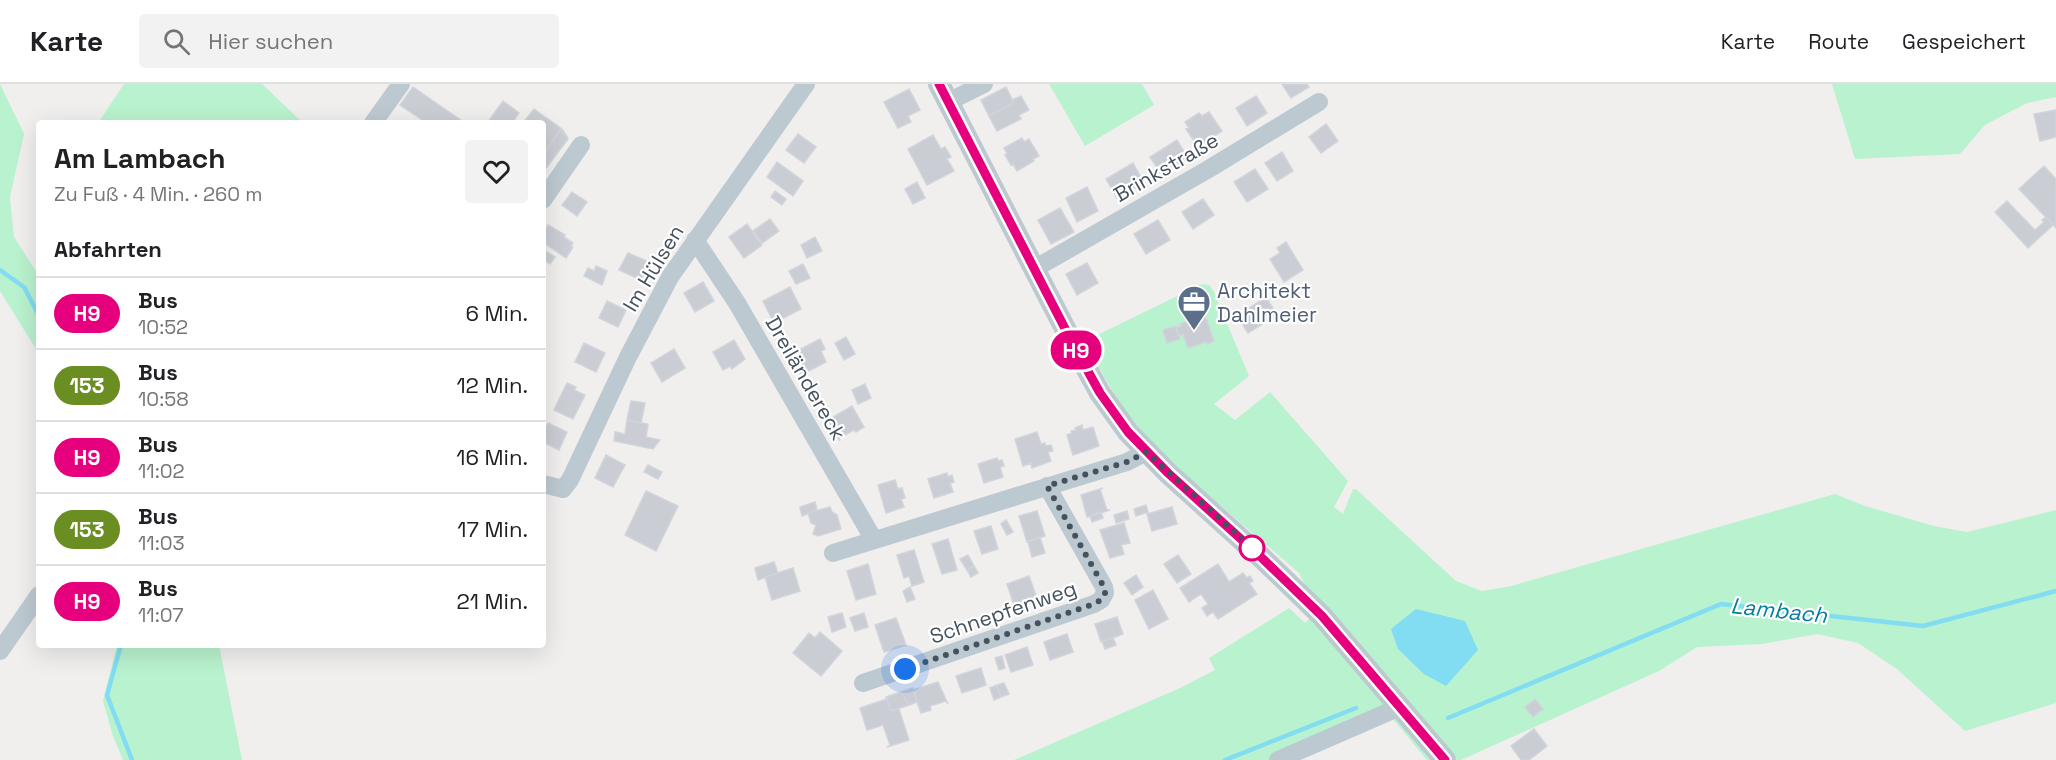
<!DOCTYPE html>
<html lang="de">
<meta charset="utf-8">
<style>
body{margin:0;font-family:"Space Grotesk",sans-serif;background:#f2f2f2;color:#202124;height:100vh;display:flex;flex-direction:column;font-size:22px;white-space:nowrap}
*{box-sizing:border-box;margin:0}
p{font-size:20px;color:#757577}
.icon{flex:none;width:33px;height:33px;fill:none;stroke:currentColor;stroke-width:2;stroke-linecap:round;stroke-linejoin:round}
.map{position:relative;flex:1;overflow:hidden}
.panel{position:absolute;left:36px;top:36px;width:510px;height:528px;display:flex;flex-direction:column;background:#fff;border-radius:6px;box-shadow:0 6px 24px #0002}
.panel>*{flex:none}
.badge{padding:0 12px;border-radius:20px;font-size:21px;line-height:39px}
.you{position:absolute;width:30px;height:30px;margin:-15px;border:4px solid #fff;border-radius:50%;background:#1a73e8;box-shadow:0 0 0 9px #1a73e833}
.map>.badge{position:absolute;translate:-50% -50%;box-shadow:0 0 0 3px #fff}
h2{padding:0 18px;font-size:22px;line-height:54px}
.round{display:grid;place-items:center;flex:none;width:63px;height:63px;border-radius:6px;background:#f2f2f2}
.overview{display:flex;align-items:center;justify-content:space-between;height:102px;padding:0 18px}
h1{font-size:28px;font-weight:600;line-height:45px}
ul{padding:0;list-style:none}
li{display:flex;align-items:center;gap:18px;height:72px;padding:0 18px;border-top:2px solid #e0e0e0}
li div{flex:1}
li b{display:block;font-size:22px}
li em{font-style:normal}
li .badge{min-width:66px;font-weight:700;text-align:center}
header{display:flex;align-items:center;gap:36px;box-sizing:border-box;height:84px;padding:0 30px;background:#fff;border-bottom:2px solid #e0e0e0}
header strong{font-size:28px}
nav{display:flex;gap:33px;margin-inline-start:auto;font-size:21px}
.search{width:420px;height:54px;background:#f2f2f2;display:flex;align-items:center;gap:15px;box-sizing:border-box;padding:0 21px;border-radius:6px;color:#757577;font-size:22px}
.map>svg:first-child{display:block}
.green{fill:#b9f2ce}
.water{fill:#82ddf3}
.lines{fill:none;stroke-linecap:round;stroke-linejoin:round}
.stream{stroke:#82ddf3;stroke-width:4.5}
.building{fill:#cacdd3;stroke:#d1d4da;stroke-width:1.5}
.minor{stroke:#bdc9d1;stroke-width:18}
.tertiary{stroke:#bdc9d1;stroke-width:22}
.line-casing{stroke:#fff;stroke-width:14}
.line{stroke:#e6007e;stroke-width:9}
.walk{stroke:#45525d;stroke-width:6;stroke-dasharray:0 10.8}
.stop-dot{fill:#fff;stroke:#e6007e;stroke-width:3}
.labels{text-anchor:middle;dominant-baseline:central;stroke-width:4.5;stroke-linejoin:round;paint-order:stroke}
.street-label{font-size:21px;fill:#45525d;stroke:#fff}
.service-label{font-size:21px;fill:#4e5e75;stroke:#fff;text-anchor:start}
.water-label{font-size:22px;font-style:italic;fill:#037e9c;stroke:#fff}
</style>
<header>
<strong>Karte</strong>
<div class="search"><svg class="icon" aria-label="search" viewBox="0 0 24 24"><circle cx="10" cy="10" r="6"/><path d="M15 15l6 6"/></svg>Hier suchen</div>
<nav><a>Karte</a><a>Route</a><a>Gespeichert</a></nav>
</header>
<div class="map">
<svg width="2056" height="676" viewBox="0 0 2056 676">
<rect width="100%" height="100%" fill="#f1eeee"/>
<path class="green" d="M0,0L24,50L10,113L14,153L39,192V270L0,207Z
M124,0H262L303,39H98Z
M1049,0H1142L1154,21L1085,62Z
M1832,0H2056V13L2027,19L1985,41L1960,70L1855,75Z
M1202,200L1209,201L1213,206L1249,292L1214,320L1235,336L1270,308L1348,397L1334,423L1343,430L1353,405H1356L1456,497L1482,507L1511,502L1835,410L1865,422L1934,442L1967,448L2056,426V619L1965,647L1897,585L1858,559L1817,550L1762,560L1697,563L1659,587L1461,676H1427L1392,634L1297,676H1014L1180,604L1215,586L1209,574L1289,524L1305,539L1323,522L1305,501L1299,489C1249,445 1194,402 1148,353C1122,326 1102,291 1085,257Z
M117,561H219L242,676H123L113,652L103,617Z"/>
<path class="water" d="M1416,525L1465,537L1478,566L1446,602L1424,590L1398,565L1391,545Z"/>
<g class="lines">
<path class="stream" d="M0,186L24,203L39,232
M121,561L107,611L132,676
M1448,634L1721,520L1923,542L2056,507
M1225,676L1356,624"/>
</g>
<path class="building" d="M1282,0H1307L1309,3L1291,14Z
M413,3L465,39H427L400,21Z
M1006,3L1014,19L989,32L981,16Z
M909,5L920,26L908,32L911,38L898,44L884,18Z
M1021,12L1029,26L1019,31L1021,35L997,47L989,32L1014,19L1012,16Z
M1256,12L1267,29L1247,42L1236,24Z
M503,17L519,29L512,39H490L488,38Z
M534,25L562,45L568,54L561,45L543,71V39H523Z
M2056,26V53L2040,57L2034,30Z
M1209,28L1222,47L1198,63L1186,45L1189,44L1185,38L1199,29L1202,32Z
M1326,40L1338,57L1321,69L1309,53Z
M561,45L568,55L544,87L543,71Z
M798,50L816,63L804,79L786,66Z
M933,51L941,65L945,63L951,73L947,75L954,87L927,101L908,65Z
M1022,54L1024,58L1029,55L1039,72L1033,75L1034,77L1017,87L1013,80L1011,81L1005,71L1007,69L1004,64Z
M1177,56L1188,74L1162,91L1150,73Z
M1282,68L1293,87L1277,97L1265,79Z
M777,78L803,97L793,112L767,93Z
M1133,79L1144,99L1117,114L1106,95Z
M2044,82L2056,95V144L2019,105Z
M1255,85L1268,105L1247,118L1234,98Z
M917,98L925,114L913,120L905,105Z
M1087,103L1098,127L1077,138L1066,114Z
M775,107L786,115L782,121L771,113Z
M572,108L587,118L577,132L562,121Z
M1203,115L1214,131L1193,145L1182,128Z
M2007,117L2035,146L2044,138L2042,136L2046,133L2053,141L2028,164L1995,128Z
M1060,124L1074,148L1051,160L1038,136Z
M770,135L779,147L762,159L753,147Z
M1158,136L1170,156L1146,170L1134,150Z
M747,140L762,161L744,174L729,153Z
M548,141L565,151L564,153L573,159L571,162L573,163L566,174L543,158V148Z
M815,153L822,167L807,174L801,161Z
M1286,158L1303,186L1284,198L1270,175L1280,169L1277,164Z
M544,166L555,173L550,180L543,175Z
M628,169L649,178L641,196L619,186Z
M1087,179L1098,199L1077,211L1066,190Z
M803,180L810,194L796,200L789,187Z
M596,182L607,187L602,201L584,192L588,184L594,187Z
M703,198L714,217L695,228L684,209Z
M790,203L801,225L774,239L763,217Z
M1266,213L1277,231L1248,249L1237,232Z
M607,217L626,226L618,243L599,234Z
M1205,231L1214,257L1207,260L1206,258L1188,264L1183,250L1179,252L1176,244L1181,242L1180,240Z
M1176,242L1180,255L1167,259L1163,246Z
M846,253L855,270L844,276L835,259Z
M820,255L825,265L821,267L826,278L801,291L791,270Z
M734,256L745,275L732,285L730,282L723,286L713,268Z
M584,259L605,269L596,288L575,278Z
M674,265L685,284L662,298L651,279Z
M567,299L576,303L574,306L585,311L573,335L554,326Z
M865,300L871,314L858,320L852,306Z
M631,317L645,319L641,339L627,336Z
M852,322L864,343L856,348L854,346L839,354L840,357L828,336Z
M627,336L648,340L646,353L660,356L653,365L614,357L615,348L625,350Z
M548,339L567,348L559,366L543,358V350Z
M1082,341L1083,346L1093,343L1099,362L1073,371L1067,351L1072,349L1071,347L1076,346L1075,344Z
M1037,348L1041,360L1045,359L1046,362L1051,361L1053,367L1048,368L1051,377L1032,384L1031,379L1023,382L1015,355Z
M606,371L625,381L613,403L595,394Z
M997,374L998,377L1002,376L1004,382L1000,383L1003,393L984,399L978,380Z
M648,381L662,388L658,395L644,388Z
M947,389L948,393L952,391L954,398L950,399L953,408L934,414L928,395Z
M895,396L898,405L902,404L905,414L901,415L904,423L886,429L878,401Z
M1103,404L1100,405L1107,426H1110L1087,433L1081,411Z
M646,407L678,422L656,467L625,451Z
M815,418L817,426L802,432L800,423Z
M1146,421L1148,428L1136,432L1134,425Z
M830,423L832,428L837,431L841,445L818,452L813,450L816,441L811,439L808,429Z
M1172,423L1177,440L1152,447L1147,430Z
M1037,427L1045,452L1027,458L1019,432Z
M1127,427L1129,435L1116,439L1114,431Z
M1101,428L1103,434L1092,438L1090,432Z
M1006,436L1013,448L1007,451L1001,440Z
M1124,439L1130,459L1121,461L1124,470L1110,474L1100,446Z
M991,442L998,465L982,470L974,447Z
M1040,453L1045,469L1032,473L1028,457Z
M948,455L957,486L942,490L932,460Z
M914,466L924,498L912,502L909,492L904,494L897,471Z
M968,471L974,482L967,486L960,475Z
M1178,471L1191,490L1177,499L1164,480Z
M774,478L778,489L758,496L755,484Z
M868,480L876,510L856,516L847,487Z
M1218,480L1229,498L1243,489L1247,494L1250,492L1253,497L1249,499L1257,510L1218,535L1213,528L1207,532L1202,524L1208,520L1201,510L1189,518L1180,504Z
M974,482L978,489L971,493L967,486Z
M793,484L800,507L772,516L765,493Z
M1136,491L1143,503L1132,511L1124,499Z
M1029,492L1038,517L1015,524L1007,500Z
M910,503L915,515L907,518L903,507Z
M1153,506L1168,535L1149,545L1135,516Z
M842,529L846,543L832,548L828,533Z
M864,529L868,543L855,547L850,534Z
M1117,533L1123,550L1101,558L1095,540Z
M896,534L906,561L884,568L875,541Z
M820,548L842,567L821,592L793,569L809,549L815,554Z
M1067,550L1073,568L1050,576L1044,558Z
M1113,554L1116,561L1105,565L1102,557Z
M1027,563L1033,581L1011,588L1005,571Z
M1002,572L1005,584L999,586L995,574Z
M981,584L986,601L962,609L956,592Z
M938,598L948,620L946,617L930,622L931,626L921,629L913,606Z
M1004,599L1009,610L1001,613L997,601Z
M997,601L1001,613L994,616L990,604Z
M913,604L917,618L909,621L901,608Z
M901,608L909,621L891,627L886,613Z
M887,615L891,627L899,625L909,656L887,663L890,661L883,641L867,646L860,624Z
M1535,615L1543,625L1533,633L1525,623Z
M1534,645L1547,662L1529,676H1521L1511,662Z"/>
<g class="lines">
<path class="minor" d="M948,18L984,0
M373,39L401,0
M543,116L581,61
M695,156L737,219L874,456
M1034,185L1207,86L1319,18
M543,400L563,405L570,396L628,273L670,193L806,0
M833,469L1127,378L1146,368
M0,567L39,511
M863,599L1094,520L1101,516L1105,509L1104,503L1047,402
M1278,676L1400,623"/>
<path class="tertiary" d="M939,0L1074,262L1100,309L1128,348L1168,389L1263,475L1322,532L1445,676"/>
</g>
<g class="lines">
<defs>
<path id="line" d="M939,0L1074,262L1100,309L1128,348L1168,389L1263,475L1322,532L1445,676"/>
</defs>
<use href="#line" class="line-casing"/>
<use href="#line" class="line"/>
<path class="walk" d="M905,585L1094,520L1101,516L1105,509L1104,503L1047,402L1127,378L1146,368L1252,464"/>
</g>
<defs>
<symbol id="office-pin" viewBox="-11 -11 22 30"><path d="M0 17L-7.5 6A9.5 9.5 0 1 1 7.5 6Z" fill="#5c6f8a" stroke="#fff"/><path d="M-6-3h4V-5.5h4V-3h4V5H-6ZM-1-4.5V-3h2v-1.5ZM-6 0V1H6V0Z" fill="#fff"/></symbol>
</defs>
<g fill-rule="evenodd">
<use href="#office-pin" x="1175" y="199" width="38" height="52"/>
</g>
<circle class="stop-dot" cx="1252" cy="464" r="12"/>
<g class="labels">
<g class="street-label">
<text transform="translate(1166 83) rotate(-30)">Brinkstraße</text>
<text transform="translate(653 184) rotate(-59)">Im Hülsen</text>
<text transform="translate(806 294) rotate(60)">Dreiländereck</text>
<text transform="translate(1003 528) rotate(-19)">Schnepfenweg</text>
</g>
<g class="service-label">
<text x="1217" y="206">Architekt<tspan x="1217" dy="24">Dahlmeier</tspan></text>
</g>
<g class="water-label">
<text transform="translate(1779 526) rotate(6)">Lambach</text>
</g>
</g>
</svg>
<div class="you" style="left:905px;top:585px"></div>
<b class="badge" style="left:1076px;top:266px;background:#e6007e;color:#fff">H9</b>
<section class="panel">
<div class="overview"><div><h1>Am Lambach</h1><p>Zu Fuß · 4 Min. · 260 m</p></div><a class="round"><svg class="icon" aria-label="heart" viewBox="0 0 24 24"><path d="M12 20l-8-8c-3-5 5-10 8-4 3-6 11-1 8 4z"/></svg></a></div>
<h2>Abfahrten</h2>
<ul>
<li><span class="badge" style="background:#e6007e;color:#fff">H9</span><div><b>Bus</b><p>10:52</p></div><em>6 Min.</em></li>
<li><span class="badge" style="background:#6b8e23;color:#fff">153</span><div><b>Bus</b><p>10:58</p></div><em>12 Min.</em></li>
<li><span class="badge" style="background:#e6007e;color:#fff">H9</span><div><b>Bus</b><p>11:02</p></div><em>16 Min.</em></li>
<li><span class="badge" style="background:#6b8e23;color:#fff">153</span><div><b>Bus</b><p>11:03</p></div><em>17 Min.</em></li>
<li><span class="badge" style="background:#e6007e;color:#fff">H9</span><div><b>Bus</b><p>11:07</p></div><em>21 Min.</em></li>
</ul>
</section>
</div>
